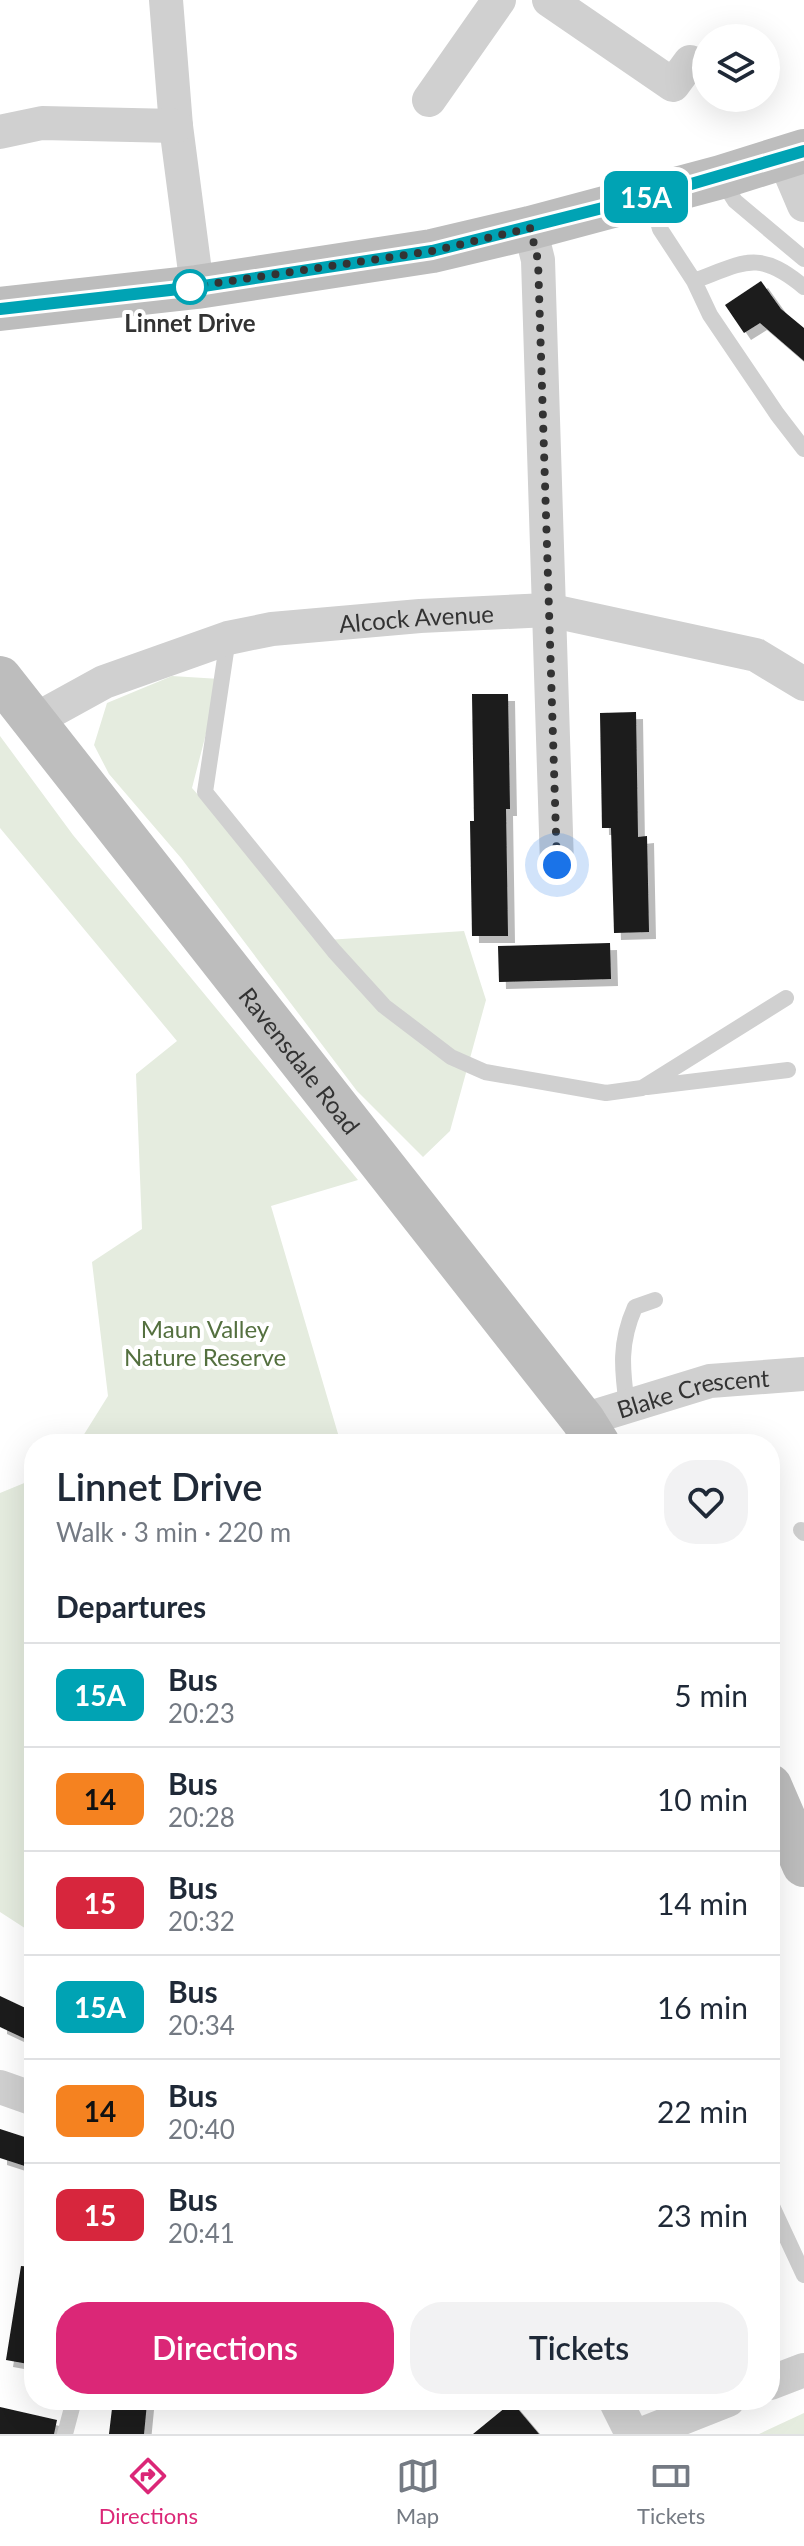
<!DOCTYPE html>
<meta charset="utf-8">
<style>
body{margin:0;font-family:Lato,sans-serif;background:#f2f2f3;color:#1f2937;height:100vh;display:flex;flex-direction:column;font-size:30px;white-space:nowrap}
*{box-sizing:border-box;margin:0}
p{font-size:26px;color:#747a83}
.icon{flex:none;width:44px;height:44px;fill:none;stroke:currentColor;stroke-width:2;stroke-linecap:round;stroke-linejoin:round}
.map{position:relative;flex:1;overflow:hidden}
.details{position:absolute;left:24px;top:1434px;width:756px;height:976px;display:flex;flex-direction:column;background:#fff;border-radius:32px;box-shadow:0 8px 32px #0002}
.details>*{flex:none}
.badge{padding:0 16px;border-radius:12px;font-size:28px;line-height:52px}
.tools{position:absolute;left:692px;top:24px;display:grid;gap:16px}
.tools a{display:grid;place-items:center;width:88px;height:88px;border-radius:50%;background:#fff;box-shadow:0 8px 32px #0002;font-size:40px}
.you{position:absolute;width:40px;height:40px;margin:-20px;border:6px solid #fff;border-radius:50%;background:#1a73e8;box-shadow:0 0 0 12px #1a73e833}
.map>.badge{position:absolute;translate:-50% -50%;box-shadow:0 0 0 4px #fff}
h2{padding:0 32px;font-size:30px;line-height:72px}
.round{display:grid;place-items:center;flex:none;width:84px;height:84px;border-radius:32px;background:#f2f2f3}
.head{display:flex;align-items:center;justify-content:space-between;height:136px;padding:0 32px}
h1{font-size:38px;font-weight:600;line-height:60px}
.primary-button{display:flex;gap:16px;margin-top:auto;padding:16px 32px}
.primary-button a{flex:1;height:92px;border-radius:32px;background:#db2777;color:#fff;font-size:32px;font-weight:600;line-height:92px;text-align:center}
.primary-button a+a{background:#f2f2f3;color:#1f2937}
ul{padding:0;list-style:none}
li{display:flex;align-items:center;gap:24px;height:104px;padding:0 32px;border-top:2px solid #e0e1e3}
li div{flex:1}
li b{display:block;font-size:30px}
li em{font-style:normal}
li .badge{min-width:88px;font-weight:700;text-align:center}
.menu{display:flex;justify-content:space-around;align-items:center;height:112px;border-top:2px solid #e0e1e3;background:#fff;font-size:22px;color:#747a83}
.menu a{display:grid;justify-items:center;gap:4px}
.menu .on{color:#db2777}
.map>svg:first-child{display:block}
.green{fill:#e5ecdf}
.building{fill:#1a1a1a;filter:url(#shadow)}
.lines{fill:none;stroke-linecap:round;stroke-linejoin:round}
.service{stroke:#d0d0d0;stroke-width:16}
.minor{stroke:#d0d0d0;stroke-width:34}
.secondary{stroke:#bdbdbd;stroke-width:44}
.line-casing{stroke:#fff;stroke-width:18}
.line{stroke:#00a3b4;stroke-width:12}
.walk{stroke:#333;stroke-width:8;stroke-dasharray:0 14.4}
.stop-dot{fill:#fff;stroke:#00a3b4;stroke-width:4}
.labels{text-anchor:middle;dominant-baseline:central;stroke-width:8;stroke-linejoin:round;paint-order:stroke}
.stop-label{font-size:24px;font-weight:bold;fill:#333;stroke:#fff}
.street-label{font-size:24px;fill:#333;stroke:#fff}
.park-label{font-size:24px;fill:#54703f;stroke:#fff}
</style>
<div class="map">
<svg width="804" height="2434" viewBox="0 0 804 2434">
<defs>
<filter id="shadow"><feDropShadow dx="7" dy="7" stdDeviation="0" flood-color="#0004"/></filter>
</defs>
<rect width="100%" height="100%" fill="#fff"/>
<path class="green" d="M172,676L220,679L192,788L327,940L464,931L486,1000L450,1131L423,1157L357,1091L181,858L109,774L94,745L107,703Z
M0,736L73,835L358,1180L271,1206L341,1444H78L108,1396L92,1262L142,1229L136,1074L177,1041L0,828Z
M34,1479V1934L0,1912V1493Z
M804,2413V2434H759Z"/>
<path class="building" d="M761,281L781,309L804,328V361L760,323L744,333L725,305Z
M472,694H508L510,809H506L508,936H472L470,821H474Z
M636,712L638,837L647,836L649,932L614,933L611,828H602L600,713Z
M610,943L611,979L499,982L498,946Z
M0,1996L34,2012V2043L0,2027Z
M0,2129L34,2140V2169L0,2158Z
M21,2266L34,2267V2365L6,2360Z
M113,2400L147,2403L144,2434H109Z
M512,2402L539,2434H473Z
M0,2407L57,2420L54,2434H0Z"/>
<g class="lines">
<path class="service" d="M721,179L735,201L804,259
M651,198L660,229L694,281L710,315L777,414L804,449
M694,281C745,262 758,249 804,287
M228,638L205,792L334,951L384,1006L451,1057L485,1072L606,1093L642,1088L786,998
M647,1087L788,1070
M627,1406C622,1369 619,1343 635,1307L655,1300
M801,1530L804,1533
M770,2202L804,2275
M65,2434L74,2400"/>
<g class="minor">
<path d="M166,0L176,126L197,287"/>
<path d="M549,0L673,85L690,62"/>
<path d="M429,100L499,0"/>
<path d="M0,132L42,123L176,126"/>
<path d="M784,158L804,205"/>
<path d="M530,228L538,260L557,865"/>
<path id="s1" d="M35,720L104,682L228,638L272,629L420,616L548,610L756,655L804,684"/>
<path id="s2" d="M583,1420L710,1381L804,1374"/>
<path d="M0,2087L34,2099"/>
<path d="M770,2383L804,2370"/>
<path d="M615,2400L632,2434"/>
<path d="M642,2434L728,2400"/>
</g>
<g class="secondary">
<path d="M0,309L197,287L432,251L530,228L721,177L804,151"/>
<path id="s3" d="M0,678L583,1420L598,1444"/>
<path d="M770,1786L804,1865"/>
</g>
</g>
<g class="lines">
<defs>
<path id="line" d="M0,309L197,287L432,251L650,196L804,151"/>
</defs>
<use href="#line" class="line-casing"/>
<use href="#line" class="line"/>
<path class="walk" d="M190,287L432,251L530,228L538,260L557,865"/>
</g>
<circle class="stop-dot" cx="190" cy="287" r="16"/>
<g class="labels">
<g class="stop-label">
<text x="190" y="322">Linnet Drive</text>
</g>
<g class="street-label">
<text stroke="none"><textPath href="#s1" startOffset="400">Alcock Avenue</textPath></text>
<text stroke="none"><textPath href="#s3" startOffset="486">Ravensdale Road</textPath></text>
<text stroke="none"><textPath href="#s2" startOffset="114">Blake Crescent</textPath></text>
</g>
<g class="park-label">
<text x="205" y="1328">Maun Valley<tspan x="205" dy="28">Nature Reserve</tspan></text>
</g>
</g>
</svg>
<div class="tools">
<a><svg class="icon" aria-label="layers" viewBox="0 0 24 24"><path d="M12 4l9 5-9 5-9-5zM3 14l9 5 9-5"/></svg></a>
</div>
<div class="you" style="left:557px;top:865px"></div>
<b class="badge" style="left:646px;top:197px;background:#00a3b4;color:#fff">15A</b>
<section class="details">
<div class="head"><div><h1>Linnet Drive</h1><p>Walk · 3 min · 220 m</p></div><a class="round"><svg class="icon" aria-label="heart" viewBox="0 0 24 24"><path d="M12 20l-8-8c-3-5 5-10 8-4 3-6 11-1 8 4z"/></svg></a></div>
<h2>Departures</h2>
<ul>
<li><span class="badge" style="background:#00a3b4;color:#fff">15A</span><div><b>Bus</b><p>20:23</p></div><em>5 min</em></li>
<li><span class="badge" style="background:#f58220;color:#111">14</span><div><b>Bus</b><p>20:28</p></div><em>10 min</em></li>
<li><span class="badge" style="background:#d7263d;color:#fff">15</span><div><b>Bus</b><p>20:32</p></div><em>14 min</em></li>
<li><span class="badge" style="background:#00a3b4;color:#fff">15A</span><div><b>Bus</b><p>20:34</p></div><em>16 min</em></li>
<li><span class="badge" style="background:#f58220;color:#111">14</span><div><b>Bus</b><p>20:40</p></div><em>22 min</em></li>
<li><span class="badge" style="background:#d7263d;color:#fff">15</span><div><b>Bus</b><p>20:41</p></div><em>23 min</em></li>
</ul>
<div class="primary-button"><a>Directions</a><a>Tickets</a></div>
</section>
</div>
<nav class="menu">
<a class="on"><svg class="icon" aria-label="directions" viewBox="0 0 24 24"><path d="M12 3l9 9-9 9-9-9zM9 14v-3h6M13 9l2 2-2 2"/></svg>Directions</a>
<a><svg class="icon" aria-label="map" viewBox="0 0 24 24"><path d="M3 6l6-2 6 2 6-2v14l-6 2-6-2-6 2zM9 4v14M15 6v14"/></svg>Map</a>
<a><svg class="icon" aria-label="tickets" viewBox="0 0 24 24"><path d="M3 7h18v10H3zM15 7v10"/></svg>Tickets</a>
</nav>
